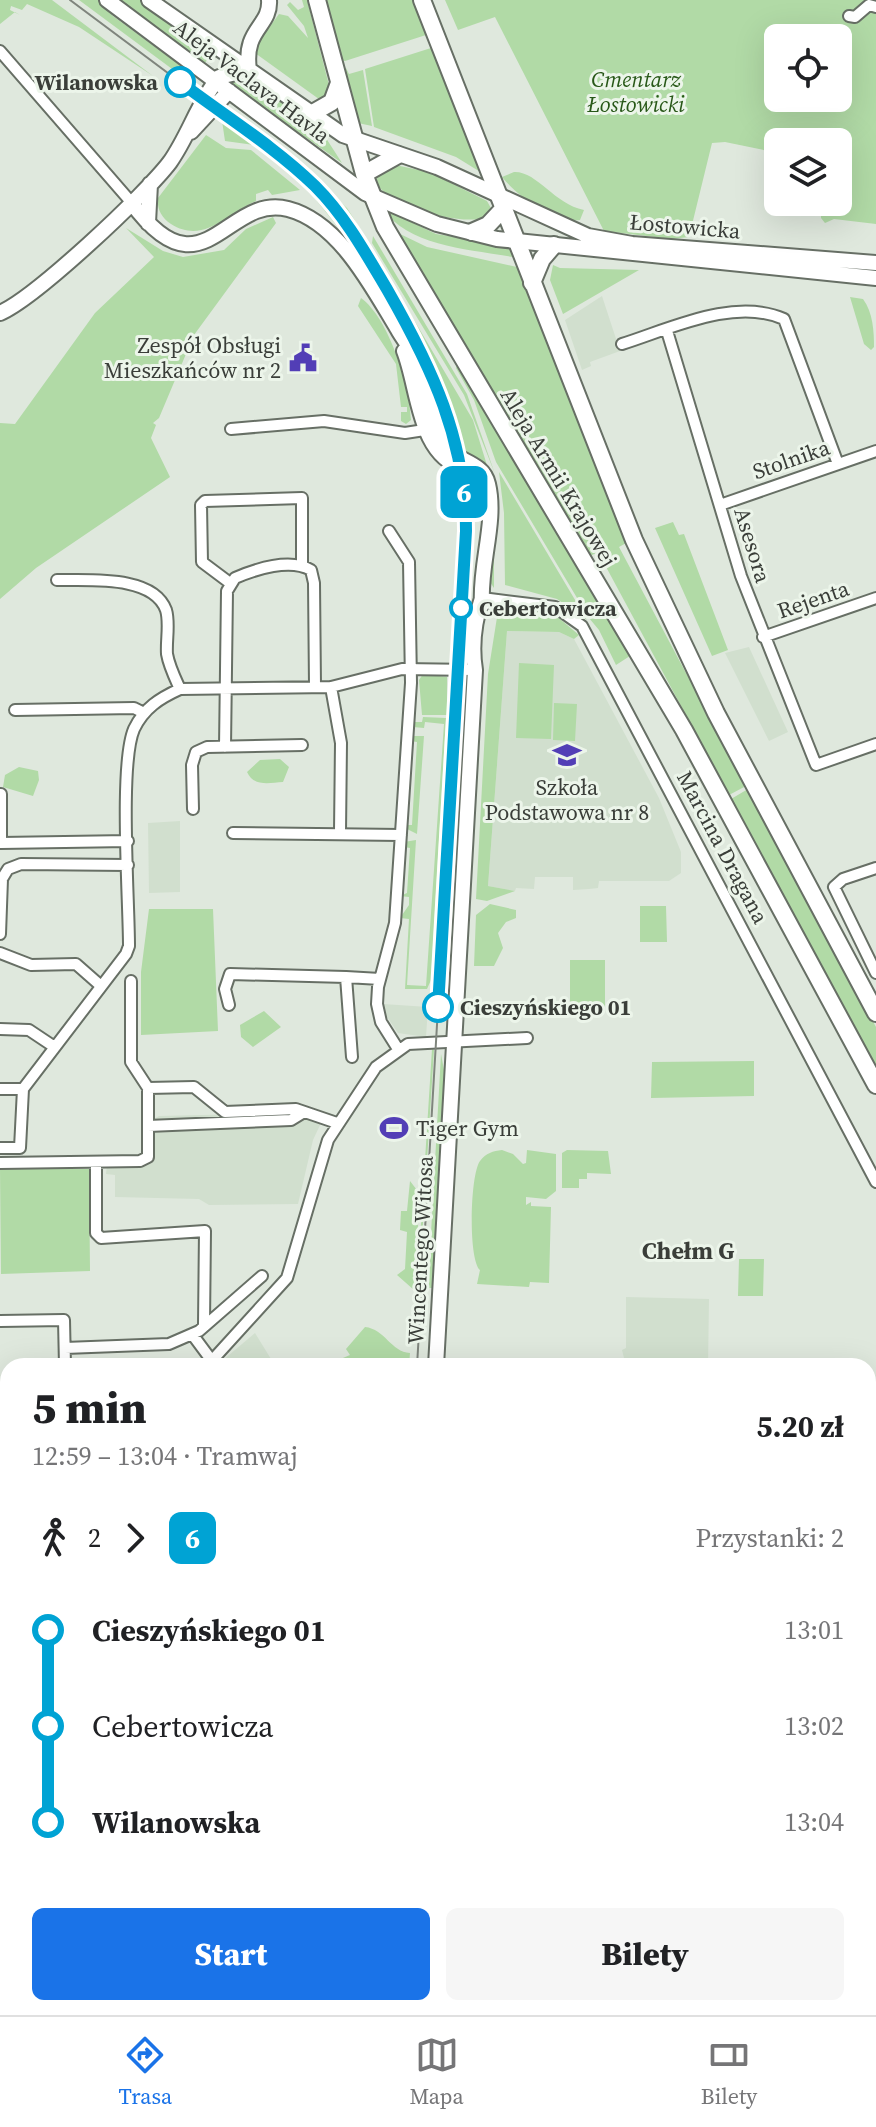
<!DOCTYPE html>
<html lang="pl">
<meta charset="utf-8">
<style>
body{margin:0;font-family:"Source Serif 4",serif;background:#f6f6f6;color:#202124;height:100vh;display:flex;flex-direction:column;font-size:30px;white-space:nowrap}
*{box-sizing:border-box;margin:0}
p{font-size:26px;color:#757577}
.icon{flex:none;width:44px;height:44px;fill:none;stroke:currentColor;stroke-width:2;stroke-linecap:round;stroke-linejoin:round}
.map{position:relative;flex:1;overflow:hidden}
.sheet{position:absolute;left:0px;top:1358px;width:876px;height:658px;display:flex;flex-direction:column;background:#fff;border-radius:24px 24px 0 0;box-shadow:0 8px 32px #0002}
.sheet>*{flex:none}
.badge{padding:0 16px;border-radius:12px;font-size:28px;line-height:52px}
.controls{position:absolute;left:764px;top:24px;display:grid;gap:16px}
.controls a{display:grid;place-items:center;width:88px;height:88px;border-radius:12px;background:#fff;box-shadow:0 8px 32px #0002;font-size:40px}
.map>.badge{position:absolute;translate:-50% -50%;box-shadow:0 0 0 4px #fff}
.legs{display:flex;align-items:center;gap:12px;height:88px;padding:0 32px;font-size:26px}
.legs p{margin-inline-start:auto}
.headline{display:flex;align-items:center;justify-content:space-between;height:136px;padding:0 32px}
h1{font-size:44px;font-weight:800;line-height:60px}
.action{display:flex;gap:16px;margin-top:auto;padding:16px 32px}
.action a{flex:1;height:92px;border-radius:12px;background:#1a73e8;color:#fff;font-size:32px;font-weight:800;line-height:92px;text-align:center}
.action a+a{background:#f6f6f6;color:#202124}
ul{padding:0 32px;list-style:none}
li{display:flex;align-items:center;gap:28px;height:96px;font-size:30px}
li i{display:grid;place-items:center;width:12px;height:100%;margin:0 10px;background:currentColor}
li i::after{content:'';width:20px;height:20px;margin:-10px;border:6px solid;border-radius:50%;background:#fff}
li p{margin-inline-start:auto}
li:first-child i{background:linear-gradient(#0000 50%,currentColor 0)}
li:last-child i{background:linear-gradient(currentColor 50%,#0000 0)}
.dock{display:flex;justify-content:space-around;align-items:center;height:112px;border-top:2px solid #e0e0e0;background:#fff;font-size:22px;color:#757577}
.dock a{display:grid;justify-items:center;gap:4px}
.dock .active{color:#1a73e8}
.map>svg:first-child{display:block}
.built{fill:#d1dfce}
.green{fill:#b1daa6;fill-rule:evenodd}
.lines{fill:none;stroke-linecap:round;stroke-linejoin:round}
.street-casing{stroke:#676f65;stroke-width:14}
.secondary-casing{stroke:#676f65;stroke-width:18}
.primary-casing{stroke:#676f65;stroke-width:20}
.street{stroke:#fff;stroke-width:10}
.secondary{stroke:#fff;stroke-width:14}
.primary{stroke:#fff;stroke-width:16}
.tram{stroke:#7f857d;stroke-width:2}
.line-1-casing{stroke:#fff;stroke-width:18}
.line-1{stroke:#00a3d4;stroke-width:12}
.stop-1-dot{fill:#fff;stroke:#00a3d4;stroke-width:4}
.labels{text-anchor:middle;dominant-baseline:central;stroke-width:6;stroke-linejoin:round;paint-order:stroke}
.park-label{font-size:22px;font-style:italic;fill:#285818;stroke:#ecf5ea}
.street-label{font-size:22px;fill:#3a3e39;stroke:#ecf5ea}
.stop-label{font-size:22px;font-weight:bold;fill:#3a3e39;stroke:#ecf5ea;text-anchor:start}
.poi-label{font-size:22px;fill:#3a3e39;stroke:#ecf5ea;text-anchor:end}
.neighbourhood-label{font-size:24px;font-weight:bold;fill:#3a3e39;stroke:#ecf5ea}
</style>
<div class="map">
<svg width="876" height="2015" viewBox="0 0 876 2015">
<rect width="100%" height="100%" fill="#dfe8dd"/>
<path class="built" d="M602,296L620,351L590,362L591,366L582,370L565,320Z
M507,631L559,632L574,639L659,798L681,852V873L669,881H599L598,888L589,889L573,890V877H535L534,889L516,888L515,891L488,886Z
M749,647L788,732L769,741L725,653Z
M180,821V892L149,893L148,823Z
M383,1004L428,1007L426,1037L398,1033L385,1014Z
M292,1113L321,1123L313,1140L298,1204L209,1205L199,1199L115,1197V1175L106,1174L107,1164L152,1163L154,1119L159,1116Z
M626,1297L709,1299L708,1366H626L622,1350L626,1348Z
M255,1333L271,1359V1365L216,1366Z
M672,2008H842L841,2015H682Z"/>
<path class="green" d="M0,0H52L153,76L79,27L27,4L22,10L11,6L10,10L20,15L15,12L0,24Z
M79,0H98L113,16L195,76L191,83Z
M115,0H141L213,51L203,66Z
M302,0H307L329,85L330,93L323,102L255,53L259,41L279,14L288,16L308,38L304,26L287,5L290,2L298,10L304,7Z
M322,0H416L426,35L345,61L341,60Z
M445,0H876V224L834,219L825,223L821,218V208L794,206V202H838V142H778V153L725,142L712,143L689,237L672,239L604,231L495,17L458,30ZM778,38H838V98H778Z
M431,48L440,59L482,173L456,157L374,127L365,69Z
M346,68L349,74L363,70L372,126L358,123L344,71Z
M244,78L324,128V135L342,163L227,82Z
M221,114L311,185L309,188L254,145L225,141Z
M206,135L226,148L251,150L300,190L272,195L268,190L256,194V201C228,213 204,245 171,224C161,217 157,209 158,198Z
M395,165L429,172L487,201L492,210L490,216C465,228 396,208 378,186L376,175Z
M514,172C537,171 554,204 584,210L580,220C554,223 517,196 502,177Z
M324,187L347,208L361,230L473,420L494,488V588L488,579L492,493L465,456L446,391L410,319L363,237Z
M317,192C381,262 433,361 457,452C433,426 435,388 420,356C391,296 354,246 312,195Z
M382,208L436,234L508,245L513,257C469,249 409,247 382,208Z
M273,217L276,223L194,335L159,418L153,423L156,425L151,438L170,477L36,568L0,599V423L15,424L95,313L154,257L126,228L163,251L183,257L224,250L246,229Z
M396,232L427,247L517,267L628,542L619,547L746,786L729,795L598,552L588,557Z
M373,236L467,394L495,474L464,395L372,243Z
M553,265L560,268L639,270L563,314L550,280Z
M850,297L863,299C873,312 874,332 874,347L871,350L864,344Z
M361,298C389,318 410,387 411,420L406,424L401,421V412H407V407H401L396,364L358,306Z
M458,362L633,654L616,665L599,630L589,618L496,462L474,400L456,368Z
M499,472L587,620L557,599L505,585L504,513Z
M673,522L679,535L684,534L728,650L712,656L655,528Z
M502,609L554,614L579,635L574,639L559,632L507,631L488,886L515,891L487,901L476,899L488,674L498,611Z
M519,663L554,665L551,739L516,738Z
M454,673L455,675L439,962H434L450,684Z
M423,674L447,677V715H422L419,680Z
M463,678L467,685L451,938H448Z
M554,703L577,704L575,741L553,740Z
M423,717L446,718L431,980L427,989H405L409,919L400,918L409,905V897L400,896L407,893L410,848L404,847V842L416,840L407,985L426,986L444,724L425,722L424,728L413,727L411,722H422Z
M413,736H424L417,834L405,828V825H412L417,742L410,741Z
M280,759L289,767L283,782C269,783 254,787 247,772L260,760Z
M19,767L38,771L39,780L33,796L3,787L5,775Z
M748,789L876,1027V1069L731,799Z
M490,904L516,910V918L506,922L498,933L503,948L494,966H474L476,915Z
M640,906H666L667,942H640Z
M149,909H213L218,1031L141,1035V972Z
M570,960H605V1012L570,1013Z
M264,1011L281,1027L253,1047L241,1037L240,1025Z
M432,1049L434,1050L419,1287H417Z
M441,1054L444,1070L436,1288H428Z
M754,1061V1096L651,1098L652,1062Z
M502,1150L513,1154L523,1164L526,1163L527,1150L556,1154V1191L546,1199L526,1197V1205L531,1202V1206L551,1207L549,1283L530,1282L529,1287L477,1284L480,1270C468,1259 470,1175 480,1161C486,1153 493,1151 502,1150Z
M567,1150L608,1151L611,1174L587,1173V1179H579V1188H562V1153Z
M0,1169H89L90,1271L1,1274Z
M410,1181L420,1194L414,1290L397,1275L405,1269L407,1232L400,1230L401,1211H407Z
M739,1259H764L763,1296H738Z
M365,1327C385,1329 391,1352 410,1353L409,1366H324L350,1355L346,1349Z
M0,1528L8,1541V1736L0,1738Z
M75,2008H194L193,2015H74Z"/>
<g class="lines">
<defs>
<path id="street" d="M849,16L855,17L869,5L876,7
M0,51L131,202
M667,331L741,576L816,765L876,744
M622,344C670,329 734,297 784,319L838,464
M231,429L324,421L405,433L431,429
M720,505L876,451
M389,531L409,562L411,683L395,923L378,987L377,1004L381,1022L398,1049
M57,580C86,581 153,574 166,610C170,623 166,640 167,654C169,666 175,678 180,689
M230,583L202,562L201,505L205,501L302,498V566
M482,598L555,607L582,626L876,1182
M763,637L876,598
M331,687L341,743L340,832
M15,710L134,708L144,713
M225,747L227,591L235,578C256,569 290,558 311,570L314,583L315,686
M1,794V843L128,841
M193,809L192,765L196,752L207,747L302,745
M233,833L401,835
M876,868L843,879L834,887L876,973
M0,934L2,879L8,869L21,864L128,865
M0,953L31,965L76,964L101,986
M229,1005L225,989L230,974L346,977
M0,1029L29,1030L53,1046
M352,1057L346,977L380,979
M148,1088L194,1087L225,1112L296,1109L337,1123
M0,1089H23L126,954L129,946C129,900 119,764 134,729C144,708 160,698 180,689L331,687L402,669L475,670
M148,1126L291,1120L304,1112
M0,1148H20L23,1089
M96,1162V1233L101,1238L205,1231L204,1324
M0,1163L140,1161L148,1157V1088L131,1062V981
M0,1321L64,1320L65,1366
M192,1334L212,1361
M65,1348L169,1344L199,1331L262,1276
M207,1366L287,1278L328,1140L376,1067L408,1044L527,1038
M0,1445H8
M0,1509L8,1503
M868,1569L876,1535
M868,1612L876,1636
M868,1652L876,1651
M876,1679V1759
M868,1807L876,1808
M868,1858L876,1854
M868,1945H876
M479,2014H547
M55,2015L56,2008
M306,2015L307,2008
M366,2015L367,2008"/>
<path id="secondary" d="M107,0L365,193L437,224L497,239L876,278
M149,0L343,135L437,167L588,236L632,244L876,263
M249,70C243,28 271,27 269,0
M191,132L229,91
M131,202C203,301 226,193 288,209C339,222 372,287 397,328C405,343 416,353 422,369C431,392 428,426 443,445C456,462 483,461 488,484C497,522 479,565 482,605
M148,223L150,184
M0,313C35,298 146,194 170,162C189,135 198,103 219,77L249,70
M404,351C419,389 418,456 464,468
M436,1366L475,670C471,645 474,622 482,598
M868,1576L876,1574
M868,1610L876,1608
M424,2015L426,2008
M436,2015L437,2008"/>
<path id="primary" d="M317,0L364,174L385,227L684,730L876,1085
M422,0L634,540L716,713L876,1013
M311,114L332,102L339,83
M364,174L398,155
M472,232L488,225L503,209
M532,283L542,259L554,245"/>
</defs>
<use href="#street" class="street-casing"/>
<use href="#secondary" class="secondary-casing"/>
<use href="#primary" class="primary-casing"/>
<use href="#street" class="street"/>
<use href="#secondary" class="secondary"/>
<use href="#primary" class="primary"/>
<path class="tram" d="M70,0L294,167L348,224L422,351L446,406L462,476L465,547L417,1366
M868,1596L876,1594"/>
</g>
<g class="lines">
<defs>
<path id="line-1" d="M180,82C225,116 275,147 315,186C346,217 366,254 388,291C432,368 466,440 466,531L438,1007"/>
</defs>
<use href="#line-1" class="line-1-casing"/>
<use href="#line-1" class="line-1"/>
</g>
<defs>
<symbol id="civic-bare" viewBox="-9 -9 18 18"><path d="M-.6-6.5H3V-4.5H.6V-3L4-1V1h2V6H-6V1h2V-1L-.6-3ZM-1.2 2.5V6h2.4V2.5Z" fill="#523eb6" stroke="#ecf5ea" stroke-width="2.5" paint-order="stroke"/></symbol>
<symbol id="school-bare" viewBox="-9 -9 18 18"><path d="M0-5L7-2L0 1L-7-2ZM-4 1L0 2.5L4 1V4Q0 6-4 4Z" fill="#523eb6" stroke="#ecf5ea" stroke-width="2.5" paint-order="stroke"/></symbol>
<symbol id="stadium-bare" viewBox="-9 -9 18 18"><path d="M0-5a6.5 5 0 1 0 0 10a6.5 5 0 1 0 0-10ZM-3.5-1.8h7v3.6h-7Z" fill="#523eb6" stroke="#ecf5ea" stroke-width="2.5" paint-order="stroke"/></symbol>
</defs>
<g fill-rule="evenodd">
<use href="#civic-bare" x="283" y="338" width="40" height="40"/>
<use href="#school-bare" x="547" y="735" width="40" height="40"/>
<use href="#stadium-bare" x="374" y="1108" width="40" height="40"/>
</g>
<g class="stop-1-dot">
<circle cx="180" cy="82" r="14"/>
<circle cx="461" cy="608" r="10"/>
<circle cx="438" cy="1007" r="14"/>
</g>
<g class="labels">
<g class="park-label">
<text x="636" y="79">Cmentarz<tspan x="636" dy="25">Łostowicki</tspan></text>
</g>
<g class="street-label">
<text transform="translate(252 81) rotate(37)">Aleja Vaclava Havla</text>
<text transform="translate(685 226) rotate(5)">Łostowicka</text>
<text transform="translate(791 459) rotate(-19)">Stolnika</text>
<text transform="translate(559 477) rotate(59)">Aleja Armii Krajowej</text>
<text transform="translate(753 545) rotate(73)">Asesora</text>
<text transform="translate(813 599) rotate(-19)">Rejenta</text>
<text transform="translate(723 847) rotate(62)">Marcina Dragana</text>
<text transform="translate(420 1250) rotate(-87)">Wincentego Witosa</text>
</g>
<g class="stop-label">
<text x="158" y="82" text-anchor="end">Wilanowska</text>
<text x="479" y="608">Cebertowicza</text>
<text x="460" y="1007">Cieszyńskiego 01</text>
</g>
<g class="poi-label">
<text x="281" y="345">Zespół Obsługi<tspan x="281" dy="25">Mieszkańców nr 2</tspan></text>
<text x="567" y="787" text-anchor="middle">Szkoła<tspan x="567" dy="25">Podstawowa nr 8</tspan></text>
<text x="416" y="1128" text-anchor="start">Tiger Gym</text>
</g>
<g class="neighbourhood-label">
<text x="688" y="1250">Chełm G</text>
</g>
</g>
</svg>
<div class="controls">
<a><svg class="icon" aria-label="locate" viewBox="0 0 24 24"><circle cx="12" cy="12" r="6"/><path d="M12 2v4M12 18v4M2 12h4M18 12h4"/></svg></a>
<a><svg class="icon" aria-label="layers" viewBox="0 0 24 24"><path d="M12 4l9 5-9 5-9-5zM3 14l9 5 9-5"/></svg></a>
</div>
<b class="badge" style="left:464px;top:492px;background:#00a3d4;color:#fff">6</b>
<section class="sheet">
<div class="headline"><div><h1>5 min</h1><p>12:59 – 13:04 · Tramwaj</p></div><b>5.20 zł</b></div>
<div class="legs"><svg class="icon" aria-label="walk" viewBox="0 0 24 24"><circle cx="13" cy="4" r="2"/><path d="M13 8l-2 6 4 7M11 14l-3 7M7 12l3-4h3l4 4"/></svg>2<svg class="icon" aria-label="forward" viewBox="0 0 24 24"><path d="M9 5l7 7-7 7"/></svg><b class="badge" style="background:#00a3d4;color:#fff">6</b><p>Przystanki: 2</p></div>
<ul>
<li><i style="color:#00a3d4"></i><b>Cieszyńskiego 01</b><p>13:01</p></li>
<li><i style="color:#00a3d4"></i><span>Cebertowicza</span><p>13:02</p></li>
<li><i style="color:#00a3d4"></i><b>Wilanowska</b><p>13:04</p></li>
</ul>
<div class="action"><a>Start</a><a>Bilety</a></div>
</section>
</div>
<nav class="dock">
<a class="active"><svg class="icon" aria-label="directions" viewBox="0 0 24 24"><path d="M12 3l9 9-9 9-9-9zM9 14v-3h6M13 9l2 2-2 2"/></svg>Trasa</a>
<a><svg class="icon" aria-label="map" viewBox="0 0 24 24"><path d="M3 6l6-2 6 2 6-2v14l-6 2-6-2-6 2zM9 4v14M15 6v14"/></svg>Mapa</a>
<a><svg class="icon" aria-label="tickets" viewBox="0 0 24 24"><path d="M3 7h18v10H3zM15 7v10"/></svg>Bilety</a>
</nav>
